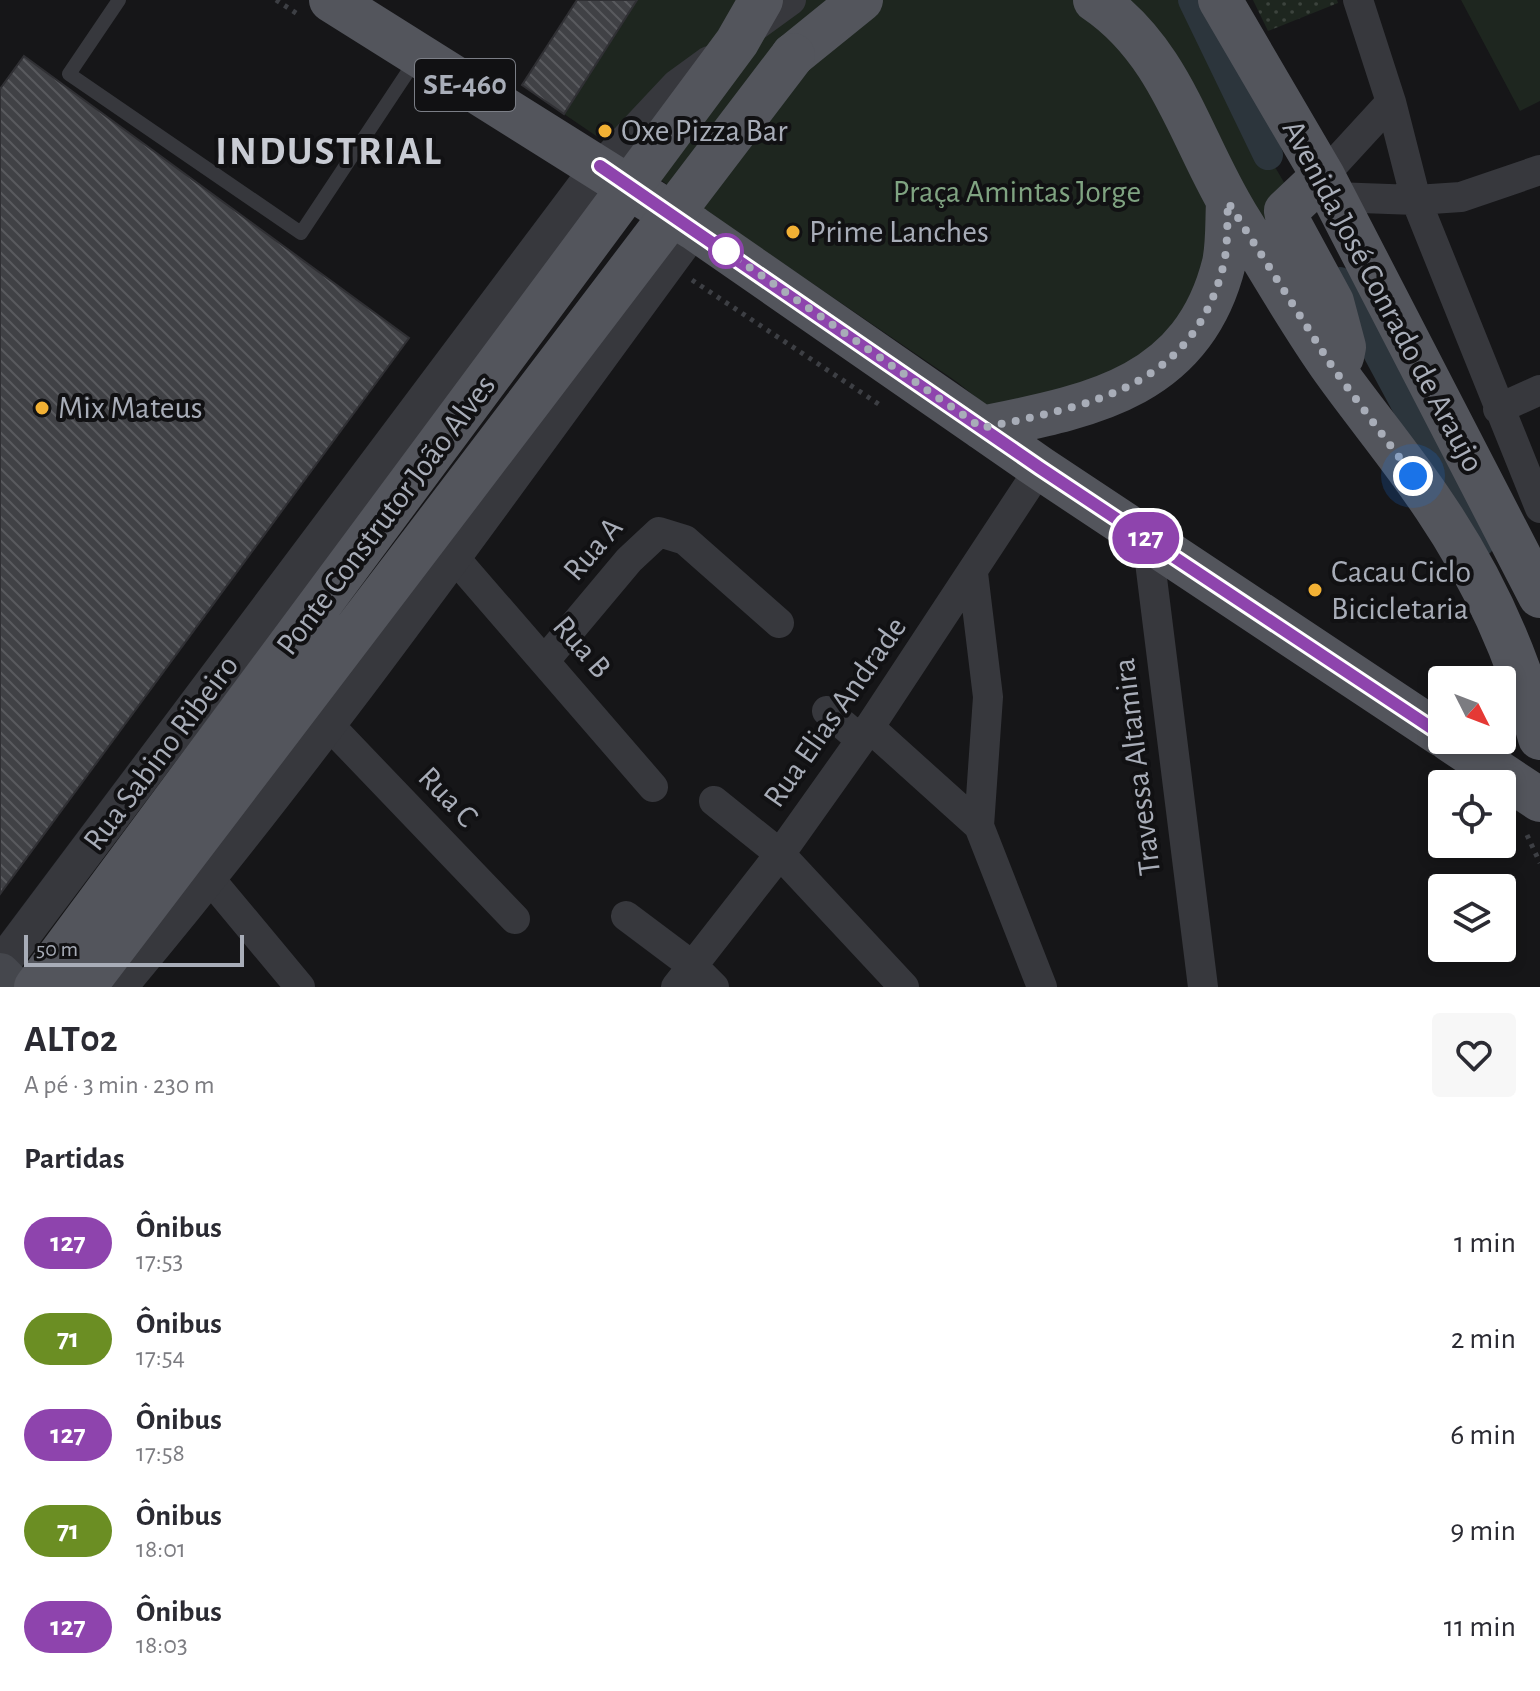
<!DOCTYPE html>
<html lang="pt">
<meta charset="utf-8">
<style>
body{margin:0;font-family:"Alegreya Sans",sans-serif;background:#f7f7f7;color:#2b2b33;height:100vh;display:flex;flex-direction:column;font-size:30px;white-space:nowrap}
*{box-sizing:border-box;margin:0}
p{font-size:26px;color:#7c7c81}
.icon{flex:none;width:44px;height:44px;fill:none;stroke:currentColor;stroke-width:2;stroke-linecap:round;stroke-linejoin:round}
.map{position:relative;height:987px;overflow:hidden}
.panel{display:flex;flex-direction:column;background:#fff;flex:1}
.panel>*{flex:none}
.badge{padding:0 16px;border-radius:26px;font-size:28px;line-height:52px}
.needle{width:52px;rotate:132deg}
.fabs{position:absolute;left:1428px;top:666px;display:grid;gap:16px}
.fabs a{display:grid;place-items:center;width:88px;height:88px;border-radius:8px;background:#fff;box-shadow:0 4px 12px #0003;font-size:40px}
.scale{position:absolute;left:24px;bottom:20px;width:220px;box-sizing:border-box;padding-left:8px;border:4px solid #a8adb8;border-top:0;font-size:22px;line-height:28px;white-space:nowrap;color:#a8adb8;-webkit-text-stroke:6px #111113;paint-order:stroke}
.you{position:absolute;width:40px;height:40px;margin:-20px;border:6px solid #fff;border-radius:50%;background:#1a73e8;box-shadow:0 0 0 12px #1a73e833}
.map>.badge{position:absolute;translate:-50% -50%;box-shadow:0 0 0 4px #fff}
h2{padding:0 24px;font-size:30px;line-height:72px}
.round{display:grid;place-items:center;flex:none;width:84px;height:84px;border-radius:8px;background:#f7f7f7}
.headline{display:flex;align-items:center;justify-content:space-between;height:136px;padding:0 24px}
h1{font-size:38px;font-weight:700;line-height:60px}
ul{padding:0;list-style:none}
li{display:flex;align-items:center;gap:24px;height:96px;padding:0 24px}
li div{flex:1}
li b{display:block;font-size:30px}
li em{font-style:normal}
li .badge{min-width:88px;font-weight:700;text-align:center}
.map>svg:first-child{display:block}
.grass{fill:url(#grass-dots)}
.green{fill:#1e261f}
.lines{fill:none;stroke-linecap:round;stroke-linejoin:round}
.canal{stroke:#2c353c;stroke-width:30}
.building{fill:url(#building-back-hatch);stroke:#303034;stroke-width:2}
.path{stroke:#3d3f44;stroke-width:5;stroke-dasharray:4 6;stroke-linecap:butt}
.service{stroke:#37383d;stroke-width:14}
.minor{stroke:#37383d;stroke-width:30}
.tertiary{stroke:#37383d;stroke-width:36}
.secondary{stroke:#45474d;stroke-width:42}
.primary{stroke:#53555c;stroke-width:44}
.primary-bridge{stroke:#53555c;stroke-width:44}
.line-casing{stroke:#fff;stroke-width:18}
.line{stroke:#8e44ad;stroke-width:12}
.walk{stroke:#a8adb8;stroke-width:8;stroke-dasharray:0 14.4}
.poi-dot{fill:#f2b134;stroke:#111113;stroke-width:3}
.stop-dot{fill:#fff;stroke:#8e44ad;stroke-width:4}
.labels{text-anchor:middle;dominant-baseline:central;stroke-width:8;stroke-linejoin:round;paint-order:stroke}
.shield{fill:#111113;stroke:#7b7e86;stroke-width:2}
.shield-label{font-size:30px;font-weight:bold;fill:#a8adb8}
.poi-label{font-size:32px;fill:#a8adb8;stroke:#111113;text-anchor:start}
.park-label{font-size:32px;fill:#7fa381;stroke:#111113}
.street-label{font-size:32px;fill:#a8adb8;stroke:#111113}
.district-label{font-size:40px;font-weight:bold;letter-spacing:2px;fill:#c9ccd4;stroke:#111113}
</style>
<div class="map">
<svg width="1540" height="987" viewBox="0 0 1540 987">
<defs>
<pattern id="grass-dots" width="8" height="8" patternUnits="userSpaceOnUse" patternTransform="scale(2)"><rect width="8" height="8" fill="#1e261f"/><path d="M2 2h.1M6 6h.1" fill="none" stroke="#3c433d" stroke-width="1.8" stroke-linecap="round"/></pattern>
<pattern id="building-back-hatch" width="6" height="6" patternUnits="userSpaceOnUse" patternTransform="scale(2)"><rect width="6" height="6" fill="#404145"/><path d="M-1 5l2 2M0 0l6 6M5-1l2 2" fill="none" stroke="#595a5e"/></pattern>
</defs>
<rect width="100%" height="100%" fill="#161618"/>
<path class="grass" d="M1253,0H1337L1338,3L1268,31Z"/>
<path class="green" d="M637,0H1193L1268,155L1308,223L1204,268L1191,310L1121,380L988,407L957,382L564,114Z
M1461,0H1540V101L1520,111Z"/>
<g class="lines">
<path class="canal" d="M1193,0L1268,155
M1340,282L1480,542"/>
</g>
<path class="building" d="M577,0H637L564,114L522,85Z
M24,56L409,338L0,894V89Z"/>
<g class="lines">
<path class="path" d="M276,0L299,15
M692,280L880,405
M1527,835L1540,863"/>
<path class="service" d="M119,0L69,74L301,233L417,58"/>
<path class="minor" d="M1358,0L1391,102L1416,200L1540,508
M747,32L791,0
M600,166L676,85L709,61
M1323,176L1391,102
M1334,197L1416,200L1461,197L1540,170
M1498,409L1540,390
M1147,538L1203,987
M453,556L653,787
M973,573L988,697L979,826L1042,987
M546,659L629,560L659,532L685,540L779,623
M827,711L861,740
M328,724L515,919
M869,727L979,826
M714,801L780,854L904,987
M210,879L300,987
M626,916L694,967L714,987
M676,987L780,854L861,740L1040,468"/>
<path class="tertiary" d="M0,966L600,166
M119,987C323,744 506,483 694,228"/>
<path class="secondary" d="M0,974L13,987"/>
<path class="primary" d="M331,0L694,228L1040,468L1442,735
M1095,0C1172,52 1191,142 1237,216C1269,267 1299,321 1334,370C1367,416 1404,460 1435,507C1483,578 1518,655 1540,738
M1220,0L1323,176L1540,596
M793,55L861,0
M1323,176L1286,211L1288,221L1332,302L1344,347L1342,357L1333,368
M982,428C1090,406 1193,388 1224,263C1228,244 1227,222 1228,202
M1450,740L1540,800"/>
<path class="primary-bridge" d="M36,987L737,42L761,0
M84,987L793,55"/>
</g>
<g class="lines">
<defs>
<path id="line" d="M600,166L1040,468L1442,735"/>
</defs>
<use href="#line" class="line-casing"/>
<use href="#line" class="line"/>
<path class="walk" d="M726,251L982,428C1090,405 1194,389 1224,263C1228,244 1227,222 1228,202L1333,368L1413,476"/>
</g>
<g class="poi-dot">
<circle cx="605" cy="131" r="8"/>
<circle cx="793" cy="232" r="8"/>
<circle cx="42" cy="408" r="8"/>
<circle cx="1315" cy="590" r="8"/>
</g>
<circle class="stop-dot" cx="726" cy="251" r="16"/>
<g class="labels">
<rect class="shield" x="415" y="59" width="100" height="52" rx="6"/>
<g class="shield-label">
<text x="465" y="85">SE-460</text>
</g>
<g class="poi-label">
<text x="621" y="131">Oxe Pizza Bar</text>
<text x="809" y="232">Prime Lanches</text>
<text x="58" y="408">Mix Mateus</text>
<text x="1331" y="572">Cacau Ciclo<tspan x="1331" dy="37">Bicicletaria</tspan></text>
</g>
<g class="park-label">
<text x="1017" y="192">Praça Amintas Jorge</text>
</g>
<g class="street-label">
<text transform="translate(1383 296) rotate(62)">Avenida José Conrado de Araujo</text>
<text transform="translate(386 515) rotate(-53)">Ponte Construtor João Alves</text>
<text transform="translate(593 549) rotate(-49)">Rua A</text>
<text transform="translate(582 647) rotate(49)">Rua B</text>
<text transform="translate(835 712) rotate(-55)">Rua Elias Andrade</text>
<text transform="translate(161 753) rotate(-53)">Rua Sabino Ribeiro</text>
<text transform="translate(1137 767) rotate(-97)">Travessa Altamira</text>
<text transform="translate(448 797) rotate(46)">Rua C</text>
</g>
<g class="district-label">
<text x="329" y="152">INDUSTRIAL</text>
</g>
</g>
</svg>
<div class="fabs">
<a><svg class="needle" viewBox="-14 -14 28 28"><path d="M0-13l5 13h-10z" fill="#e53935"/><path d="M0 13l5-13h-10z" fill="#7c7c81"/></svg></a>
<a><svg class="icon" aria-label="locate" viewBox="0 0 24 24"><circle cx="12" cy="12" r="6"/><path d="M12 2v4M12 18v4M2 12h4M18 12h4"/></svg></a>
<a><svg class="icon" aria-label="layers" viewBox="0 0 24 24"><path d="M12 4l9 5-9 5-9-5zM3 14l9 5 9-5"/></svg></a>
</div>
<div class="scale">50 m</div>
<div class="you" style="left:1413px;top:476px"></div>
<b class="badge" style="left:1146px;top:538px;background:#8e44ad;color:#fff">127</b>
</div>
<section class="panel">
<div class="headline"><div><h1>ALT02</h1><p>A pé · 3 min · 230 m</p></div><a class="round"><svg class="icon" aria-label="heart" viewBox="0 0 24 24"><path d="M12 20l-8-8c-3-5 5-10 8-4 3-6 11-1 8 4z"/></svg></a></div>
<h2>Partidas</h2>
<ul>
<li><span class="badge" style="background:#8e44ad;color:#fff">127</span><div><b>Ônibus</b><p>17:53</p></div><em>1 min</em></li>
<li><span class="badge" style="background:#6b8e23;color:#fff">71</span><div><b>Ônibus</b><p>17:54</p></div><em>2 min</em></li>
<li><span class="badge" style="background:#8e44ad;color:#fff">127</span><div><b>Ônibus</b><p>17:58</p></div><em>6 min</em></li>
<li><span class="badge" style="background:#6b8e23;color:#fff">71</span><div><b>Ônibus</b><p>18:01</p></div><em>9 min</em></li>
<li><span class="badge" style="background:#8e44ad;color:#fff">127</span><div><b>Ônibus</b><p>18:03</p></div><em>11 min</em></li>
</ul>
</section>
